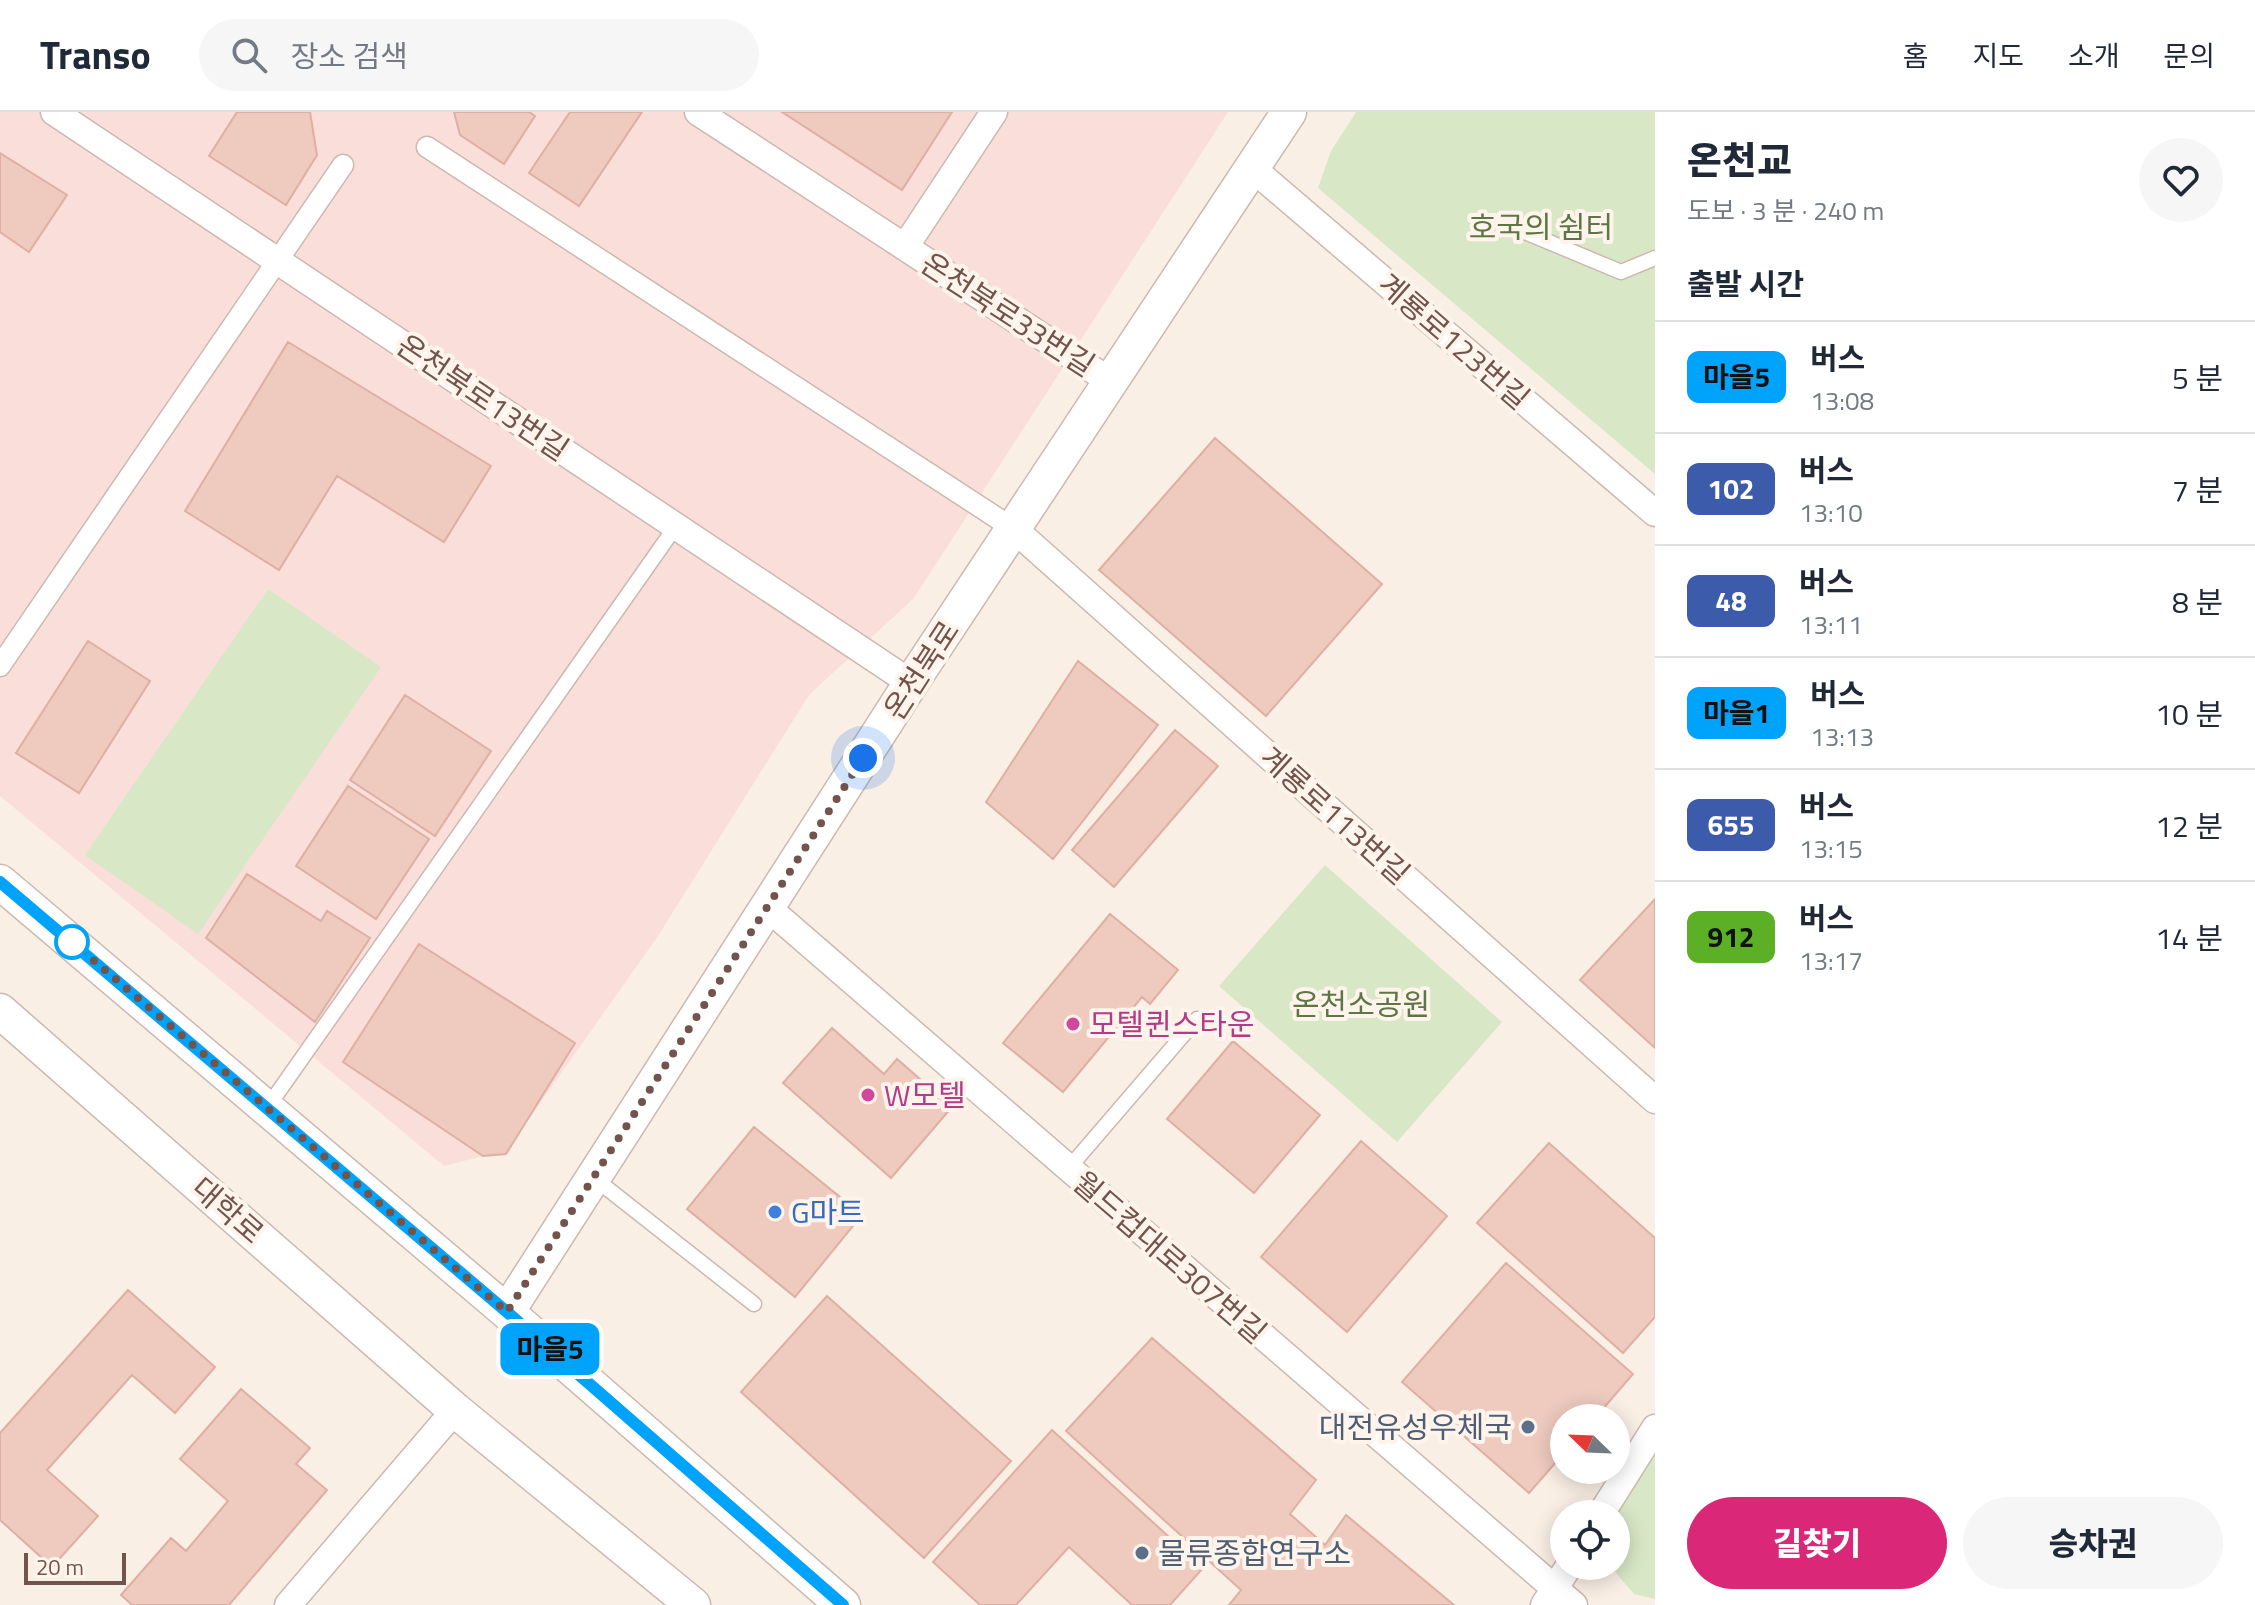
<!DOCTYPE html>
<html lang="ko">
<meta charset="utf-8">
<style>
body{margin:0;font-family:"Titillium Web","Noto Sans KR",sans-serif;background:#f6f6f7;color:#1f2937;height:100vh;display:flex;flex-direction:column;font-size:30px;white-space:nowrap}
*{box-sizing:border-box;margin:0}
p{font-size:26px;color:#747a83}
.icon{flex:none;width:44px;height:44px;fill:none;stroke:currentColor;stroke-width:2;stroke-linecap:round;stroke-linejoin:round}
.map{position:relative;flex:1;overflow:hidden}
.sheet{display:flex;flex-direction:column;background:#fff;width:600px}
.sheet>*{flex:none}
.badge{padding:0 16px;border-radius:12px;font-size:28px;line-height:52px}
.needle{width:52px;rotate:293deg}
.controls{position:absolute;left:1550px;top:1292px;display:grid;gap:16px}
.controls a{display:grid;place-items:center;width:80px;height:80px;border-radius:50%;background:#fff;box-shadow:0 4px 20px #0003;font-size:40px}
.scale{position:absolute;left:24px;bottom:20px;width:102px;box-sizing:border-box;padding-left:8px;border:4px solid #72544c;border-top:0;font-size:22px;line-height:28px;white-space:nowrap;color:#72544c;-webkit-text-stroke:6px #fef4eb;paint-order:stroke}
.you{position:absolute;width:40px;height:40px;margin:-20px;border:6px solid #fff;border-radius:50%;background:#1a73e8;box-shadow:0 0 0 12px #1a73e833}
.map>.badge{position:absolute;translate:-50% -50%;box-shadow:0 0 0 4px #fff}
h2{padding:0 32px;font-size:30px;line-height:72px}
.round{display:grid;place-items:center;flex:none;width:84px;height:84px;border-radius:42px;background:#f6f6f7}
.overview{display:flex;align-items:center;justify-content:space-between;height:136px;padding:0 32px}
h1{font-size:38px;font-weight:800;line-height:60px}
.action{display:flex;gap:16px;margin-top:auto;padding:16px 32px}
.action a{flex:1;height:92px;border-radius:48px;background:#db2777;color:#fff;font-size:32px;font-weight:800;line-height:92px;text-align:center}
.action a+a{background:#f6f6f7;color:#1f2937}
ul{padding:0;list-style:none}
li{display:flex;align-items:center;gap:24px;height:112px;padding:0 32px;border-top:2px solid #e0e1e3}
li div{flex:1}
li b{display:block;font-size:30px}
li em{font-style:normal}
li .badge{min-width:88px;font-weight:700;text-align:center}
header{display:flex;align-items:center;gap:48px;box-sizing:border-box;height:112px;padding:0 40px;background:#fff;border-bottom:2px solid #e0e1e3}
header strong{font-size:38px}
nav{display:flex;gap:44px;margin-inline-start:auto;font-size:28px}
.search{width:560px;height:72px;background:#f6f6f7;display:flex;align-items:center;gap:20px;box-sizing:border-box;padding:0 28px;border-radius:44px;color:#747a83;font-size:30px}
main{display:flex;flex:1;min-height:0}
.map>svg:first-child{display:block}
.commercial{fill:#fadeda}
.green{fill:#d8e7c5}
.building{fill:#eecabf;stroke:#dfafa1;stroke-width:2}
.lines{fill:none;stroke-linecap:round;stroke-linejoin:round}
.service-casing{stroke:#cdb8af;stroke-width:17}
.pedestrian-casing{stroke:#cdb8af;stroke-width:23}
.minor-casing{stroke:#cdb8af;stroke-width:29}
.tertiary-casing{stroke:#cdb8af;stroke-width:37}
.service{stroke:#fff;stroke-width:14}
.pedestrian{stroke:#fff;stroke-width:20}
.minor{stroke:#fff;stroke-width:26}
.tertiary{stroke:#fff;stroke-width:34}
.line-casing{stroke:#fff;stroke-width:18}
.line{stroke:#00a3fb;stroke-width:12}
.walk{stroke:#72544c;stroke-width:8;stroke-dasharray:0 14.4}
.stop-dot{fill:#fff;stroke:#00a3fb;stroke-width:4}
.hotel-dot{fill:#d1479c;stroke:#fef4eb;stroke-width:3}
.shop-dot{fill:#3f7fe0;stroke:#fef4eb;stroke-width:3}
.service-dot{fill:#5c6f8a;stroke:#fef4eb;stroke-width:3}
.labels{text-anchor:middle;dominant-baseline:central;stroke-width:8;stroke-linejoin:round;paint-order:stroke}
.park-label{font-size:30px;fill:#5c7745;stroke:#fef4eb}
.street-label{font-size:30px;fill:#72544c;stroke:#fef4eb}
.hotel-label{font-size:30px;fill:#b23c85;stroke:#fef4eb;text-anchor:start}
.shop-label{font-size:30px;fill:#366cbe;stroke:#fef4eb;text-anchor:start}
.service-label{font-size:30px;fill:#4e5e75;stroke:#fef4eb;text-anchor:end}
</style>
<header>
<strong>Transo</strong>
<div class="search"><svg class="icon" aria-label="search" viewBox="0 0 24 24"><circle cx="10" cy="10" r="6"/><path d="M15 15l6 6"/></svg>장소 검색</div>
<nav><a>홈</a><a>지도</a><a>소개</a><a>문의</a></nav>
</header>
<main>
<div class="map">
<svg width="1655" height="1493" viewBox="0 0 1655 1493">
<rect width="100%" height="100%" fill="#faefe5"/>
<path class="commercial" d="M0,0H1228L914,486L809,583L658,824L507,1038L444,1054L0,684Z"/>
<path class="green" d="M1356,0H1655V362L1318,76L1331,39Z
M268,477L381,555L198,822L85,743Z
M1325,753L1502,910L1397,1030L1219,874Z
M1655,1340V1487L1634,1482L1610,1454H1616V1402Z"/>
<path class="building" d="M237,0H310L317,43L286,93L209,44Z
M454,0H529L535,4L504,52L460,23Z
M570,0H642L579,94L529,61Z
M782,0H952L902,78Z
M0,41L67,83L29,140L0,120Z
M288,230L491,354L444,430L337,364L279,458L185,399Z
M1215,326L1382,472L1266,604L1099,458Z
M88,529L150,569L79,681L16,641Z
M1078,549L1158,613L1053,747L986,690Z
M405,583L491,639L435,724L350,668Z
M1175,618L1218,654L1114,775L1072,738Z
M348,674L429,727L376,807L296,754Z
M247,762L321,809L327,799L370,826L315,910L206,826Z
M1655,787V936L1580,868Z
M1110,802L1178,858L1150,892L1142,885L1063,980L1003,931Z
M419,832L575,931L506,1042L483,1044L343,950Z
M832,916L884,962L897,947L952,995L891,1066L783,971Z
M1233,929L1320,1003L1254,1081L1167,1007Z
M754,1015L862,1103L795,1185L687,1097Z
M1361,1029L1447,1104L1347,1220L1261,1145Z
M1549,1031L1655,1126V1205L1623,1241L1477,1111Z
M1506,1151L1633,1262L1595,1306H1564V1341L1529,1381L1402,1270Z
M128,1178L215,1255L175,1301L132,1263L47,1358L98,1404L52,1455L0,1408V1321Z
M827,1184L1011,1349L924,1446L741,1280Z
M1152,1226L1316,1368L1290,1402L1325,1433L1346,1403L1454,1493H1229L1241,1478L1066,1319Z
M241,1277L310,1336L296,1352L327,1378L229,1493H132L121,1483L171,1426L186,1439L228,1389L180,1347Z
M1052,1318L1203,1456L1170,1493H1132L1069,1435L1016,1493H980L933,1450Z"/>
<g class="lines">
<defs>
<path id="service" d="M1501,110L1621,160L1655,146
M267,996L676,414
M1068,1057L1197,907
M594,1066L754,1192"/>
<path id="pedestrian" d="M427,35L1014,417
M0,554L343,53"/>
<path id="minor" d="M54,0L911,571
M698,0L1110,269
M1252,56L1655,401
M905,135L994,0
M1014,417L1655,988
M768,796L1574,1493
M1601,1402L1655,1316
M288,1493L455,1298
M1544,1493L1569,1454"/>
<path id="tertiary" d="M0,770L507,1200L843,1493
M0,899L455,1298L693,1493
M507,1200L911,571L1289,0"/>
</defs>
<use href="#service" class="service-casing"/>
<use href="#pedestrian" class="pedestrian-casing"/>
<use href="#minor" class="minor-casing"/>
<use href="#tertiary" class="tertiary-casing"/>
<use href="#service" class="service"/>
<use href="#pedestrian" class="pedestrian"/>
<use href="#minor" class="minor"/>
<use href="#tertiary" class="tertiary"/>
</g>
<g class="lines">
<defs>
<path id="line" d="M0,770L507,1200L843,1493"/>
</defs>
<use href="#line" class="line-casing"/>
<use href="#line" class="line"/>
<path class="walk" d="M72,830L507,1200L863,646"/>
</g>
<circle class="stop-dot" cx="72" cy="830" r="16"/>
<g class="hotel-dot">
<circle cx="1073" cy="912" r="8"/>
<circle cx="868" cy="983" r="8"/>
</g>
<circle class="shop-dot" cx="775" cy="1100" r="8"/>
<g class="service-dot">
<circle cx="1528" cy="1315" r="8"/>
<circle cx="1142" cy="1441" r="8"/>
</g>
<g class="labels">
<g class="park-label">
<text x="1541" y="115">호국의 쉼터</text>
<text x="1361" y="892">온천소공원</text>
</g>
<g class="street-label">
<text transform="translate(1008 202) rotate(33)">온천북로33번길</text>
<text transform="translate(1454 229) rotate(41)">계룡로123번길</text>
<text transform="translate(483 285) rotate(34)">온천북로13번길</text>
<text transform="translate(921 558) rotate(-57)">온천북로</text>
<text transform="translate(1335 703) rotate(42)">계룡로113번길</text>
<text transform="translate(228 1098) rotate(41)">대학로</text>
<text transform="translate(1170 1145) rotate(41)">월드컵대로307번길</text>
</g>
<g class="hotel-label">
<text x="1089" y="912">모텔퀸스타운</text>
<text x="884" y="983">W모텔</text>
</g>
<g class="shop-label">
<text x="791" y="1100">G마트</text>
</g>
<g class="service-label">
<text x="1512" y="1315">대전유성우체국</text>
<text x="1158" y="1441" text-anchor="start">물류종합연구소</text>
</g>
</g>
</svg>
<div class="controls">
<a><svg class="needle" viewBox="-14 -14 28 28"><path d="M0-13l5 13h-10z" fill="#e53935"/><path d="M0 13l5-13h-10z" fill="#747a83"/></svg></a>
<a><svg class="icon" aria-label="locate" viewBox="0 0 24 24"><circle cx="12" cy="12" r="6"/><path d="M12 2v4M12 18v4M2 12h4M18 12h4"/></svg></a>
</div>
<div class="scale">20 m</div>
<div class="you" style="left:863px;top:646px"></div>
<b class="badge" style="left:550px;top:1237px;background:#00a3fb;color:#111">마을5</b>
</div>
<section class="sheet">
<div class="overview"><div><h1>온천교</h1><p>도보 · 3 분 · 240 m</p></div><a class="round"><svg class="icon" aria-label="heart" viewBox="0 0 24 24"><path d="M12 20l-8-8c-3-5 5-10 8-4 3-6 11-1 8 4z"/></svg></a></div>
<h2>출발 시간</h2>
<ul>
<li><span class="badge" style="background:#00a3fb;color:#111">마을5</span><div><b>버스</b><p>13:08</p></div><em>5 분</em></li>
<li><span class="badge" style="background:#3d5bab;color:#fff">102</span><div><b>버스</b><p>13:10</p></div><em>7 분</em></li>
<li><span class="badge" style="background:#3d5bab;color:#fff">48</span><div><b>버스</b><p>13:11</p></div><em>8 분</em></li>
<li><span class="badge" style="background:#00a3fb;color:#111">마을1</span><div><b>버스</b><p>13:13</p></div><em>10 분</em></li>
<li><span class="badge" style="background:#3d5bab;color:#fff">655</span><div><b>버스</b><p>13:15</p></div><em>12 분</em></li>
<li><span class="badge" style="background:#5bb025;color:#111">912</span><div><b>버스</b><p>13:17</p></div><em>14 분</em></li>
</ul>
<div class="action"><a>길찾기</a><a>승차권</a></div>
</section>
</main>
